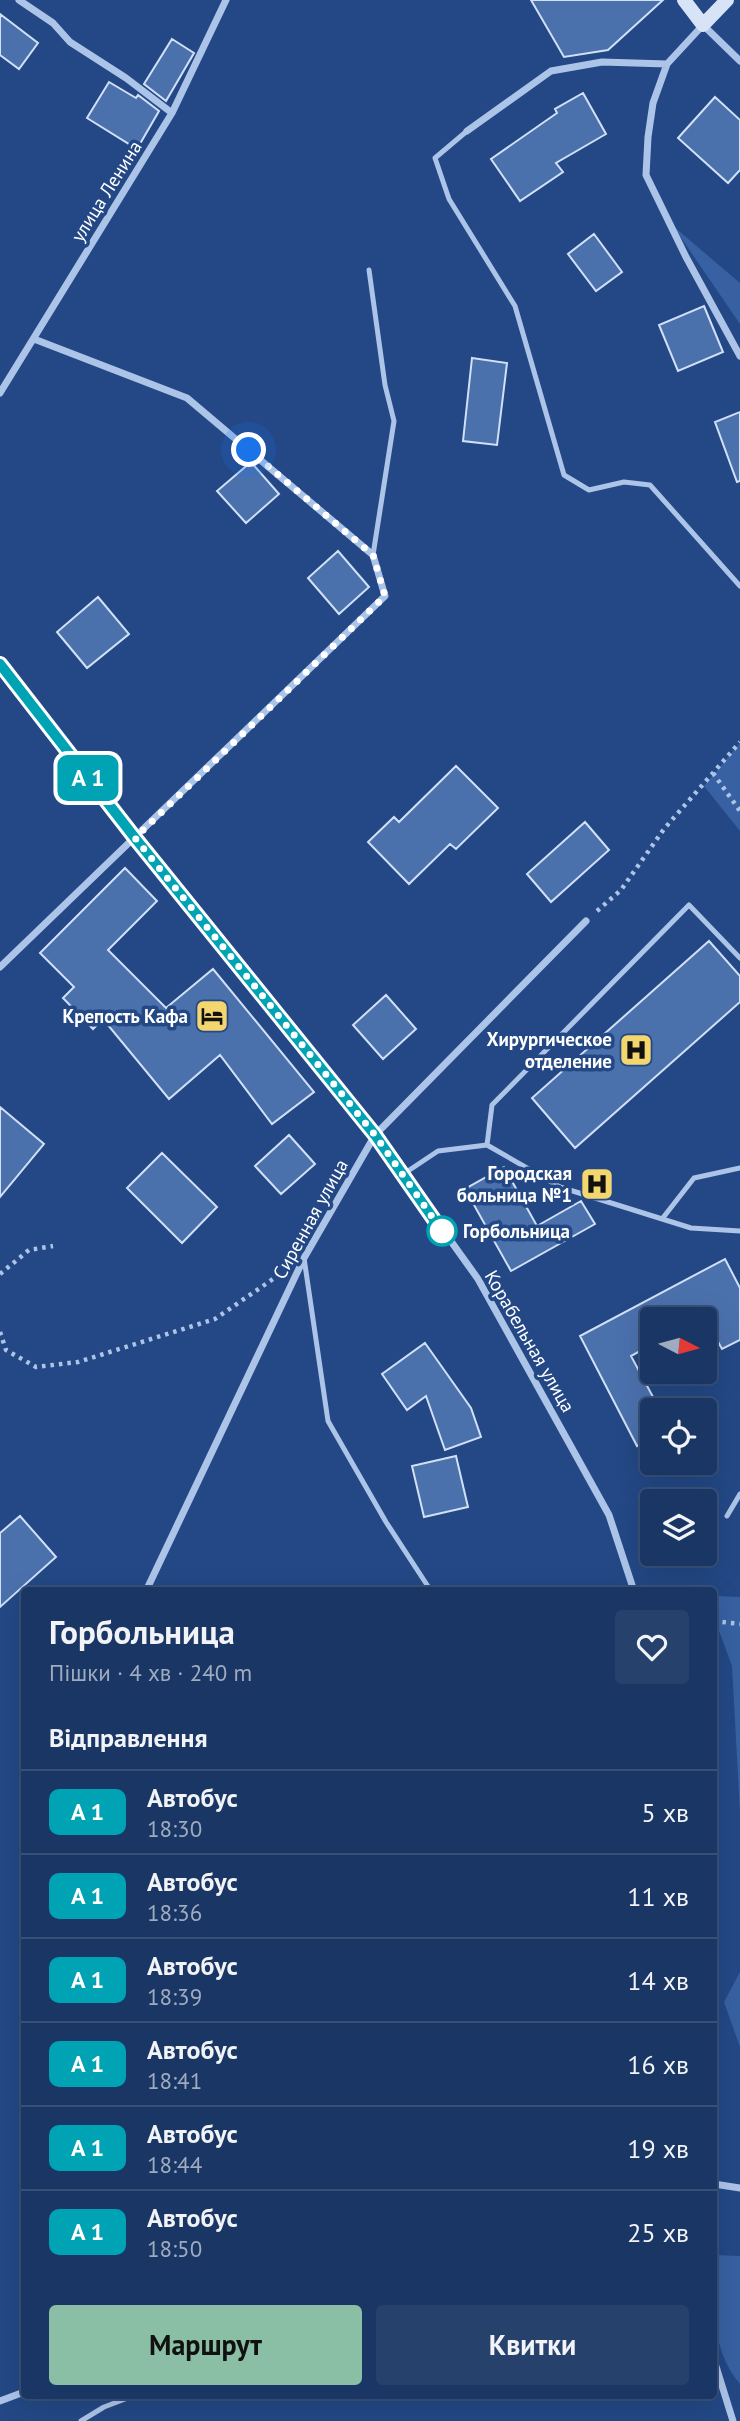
<!DOCTYPE html>
<html lang="uk">
<meta charset="utf-8">
<style>
body{margin:0;font-family:"PT Sans",sans-serif;background:#27416d;color:#f1f3f6;height:100vh;display:flex;flex-direction:column;font-size:26px;white-space:nowrap}
*{box-sizing:border-box;margin:0}
p{font-size:23px;color:#9fabbf}
.icon{flex:none;width:38px;height:38px;fill:none;stroke:currentColor;stroke-width:2;stroke-linecap:round;stroke-linejoin:round}
.map{position:relative;flex:1;overflow:hidden}
.details{position:absolute;left:21px;top:1587px;width:696px;height:812px;display:flex;flex-direction:column;background:#1a3664;border-radius:7px;box-shadow:0 7px 28px #0002,0 0 0 2px #385078}
.details>*{flex:none}
.badge{padding:0 14px;border-radius:10px;font-size:24px;line-height:46px}
.needle{width:46px;rotate:96deg}
.tools{position:absolute;left:640px;top:1307px;display:grid;gap:14px}
.tools a{display:grid;place-items:center;width:77px;height:77px;border-radius:7px;background:#1a3664;box-shadow:0 7px 28px #0002,0 0 0 2px #385078;font-size:35px}
.you{position:absolute;width:35px;height:35px;margin:-18px;border:5px solid #fff;border-radius:50%;background:#1a73e8;box-shadow:0 0 0 10px #1a73e833}
.map>.badge{position:absolute;translate:-50% -50%;box-shadow:0 0 0 4px #fff}
h2{padding:0 28px;font-size:26px;line-height:63px}
.round{display:grid;place-items:center;flex:none;width:74px;height:74px;border-radius:7px;background:#27416d}
.summary{display:flex;align-items:center;justify-content:space-between;height:119px;padding:0 28px}
h1{font-size:33px;font-weight:700;line-height:52px}
.action{display:flex;gap:14px;margin-top:auto;padding:14px 28px}
.action a{flex:1;height:80px;border-radius:7px;background:#8abfa5;color:#111;font-size:28px;font-weight:700;line-height:80px;text-align:center}
.action a+a{background:#27416d;color:#f1f3f6}
ul{padding:0;list-style:none}
li{display:flex;align-items:center;gap:21px;height:84px;padding:0 28px;border-top:2px solid #385078}
li div{flex:1}
li b{display:block;font-size:26px}
li em{font-style:normal}
li .badge{min-width:77px;font-weight:700;text-align:center}
.map>svg:first-child{display:block}
.green{fill:#3761a2}
.building{fill:#4b71ad;stroke:#d1e0f7;stroke-width:2}
.lines{fill:none;stroke-linecap:round;stroke-linejoin:round}
.path{stroke:#adc4e9;stroke-width:4.5;stroke-dasharray:3.5 5;stroke-linecap:butt}
.service{stroke:#adc4e9;stroke-width:5}
.minor{stroke:#adc4e9;stroke-width:7}
.secondary{stroke:#d7e3f7;stroke-width:14}
.line-casing{stroke:#fff;stroke-width:16}
.line{stroke:#00a3b4;stroke-width:10}
.walk{stroke:#fff;stroke-width:7;stroke-dasharray:0 12.6}
.stop-dot{fill:#fff;stroke:#00a3b4;stroke-width:3.5}
.labels{text-anchor:middle;dominant-baseline:central;stroke-width:7;stroke-linejoin:round;paint-order:stroke}
.street-label{font-size:19px;fill:#fff;stroke:#234885}
.poi-label{font-size:19px;font-weight:bold;fill:#fff;stroke:#234885;text-anchor:end}
.stop-label{font-size:19px;font-weight:bold;fill:#fff;stroke:#234885;text-anchor:start}
</style>
<div class="map">
<svg width="740" height="2421" viewBox="0 0 740 2421">
<rect width="100%" height="100%" fill="#234885"/>
<path class="green" d="M673,226L740,283V324Z
M740,743V831L704,786Z
M714,1596L740,1597V1813L732,1666L714,1617Z
M740,1972V2047L724,2002Z
M714,2255L740,2256V2384C709,2347 714,2300 714,2255Z"/>
<path class="building" d="M531,0H663L608,50L564,57Z
M0,14L38,43L19,69L0,55Z
M172,39L194,53L166,101L144,84Z
M109,82L136,98L138,95L159,111L137,149L87,118Z
M583,93L606,134L556,163L563,172L520,201L491,159L557,113L555,109Z
M715,97L740,120V170L728,183L678,138Z
M594,234L622,272L596,291L568,254Z
M704,306L723,352L678,371L659,325Z
M472,358L507,363L497,445L463,441Z
M740,412V481L737,482L715,422Z
M251,462L279,494L246,523L217,491Z
M338,551L369,587L339,614L308,578Z
M98,597L129,634L87,668L57,632Z
M456,766L498,808L456,849L450,844L409,884L368,842L394,817L399,822Z
M585,822L609,850L551,902L527,874Z
M125,868L157,901L108,950L166,1008L213,969L314,1092L272,1124L220,1055L169,1099L103,1019L93,1029L63,998L74,987L40,953Z
M709,941L740,976V1002L575,1148L532,1098Z
M386,995L416,1029L383,1059L353,1025Z
M0,1107L44,1144L0,1197Z
M289,1135L315,1164L281,1194L255,1166Z
M162,1153L217,1207L182,1243L127,1188Z
M504,1167L537,1226L581,1201L595,1224L511,1271L465,1189Z
M725,1259L740,1288V1340L722,1349L706,1320H653V1344L631,1356L660,1410H653V1437L637,1446L580,1336Z
M425,1343L471,1408L481,1437L445,1450L426,1396L407,1410L382,1374Z
M456,1456L468,1507L424,1517L412,1466Z
M20,1516L56,1557L0,1607V1533Z"/>
<g class="lines">
<path class="path" d="M713,773L740,811
M597,911L621,890L664,829L740,742
M0,1274L29,1250L53,1246
M0,1332L6,1350L36,1367L78,1362L215,1319L273,1279
M714,1621L740,1624"/>
<path class="service" d="M467,131L435,158L449,199L515,306L564,475L589,490L624,482L650,485L740,586
M369,270L385,385L394,421L373,555
M487,1145L492,1105L689,905L740,958
M402,1175L438,1151L487,1145L560,1187L691,1228L740,1231
M662,1219L694,1178L740,1168
M304,1258L328,1421L386,1522L431,1591
M727,1516L740,1494
M81,2421L104,2407L133,2396"/>
<path class="minor" d="M19,0L53,23L70,42L126,78L172,113
M740,61L703,25L667,64L653,103L648,137L646,175L686,257L740,356
M467,131L551,71L602,62L667,64
M0,393L172,113L226,0
M0,664L135,838L375,1135L478,1279L609,1515L634,1591
M0,967L385,596L373,555L187,398L34,339
M146,1591L304,1258L375,1135L586,921
M714,2184L740,2188
M714,2360L733,2421
M0,2401L24,2392"/>
<path class="secondary" d="M684,0L703,25L727,0"/>
</g>
<g class="lines">
<defs>
<path id="line" d="M0,664L135,838L375,1135L442,1231"/>
</defs>
<use href="#line" class="line-casing"/>
<use href="#line" class="line"/>
<path class="walk" d="M249,450L373,555L385,596L135,838L375,1135L442,1231"/>
</g>
<defs>
<symbol id="hotel-square" viewBox="-11 -11 22 22"><rect x="-9" y="-9" width="18" height="18" rx="4" fill="#f4d66f" stroke="#234885"/><path d="M-6-4.5h1.5V1H6V5H4.5V3h-9V5H-6ZM-4 0a1.8 1.8 0 1 1 3.6 0ZM.5 0V-2.5h3Q6-2.5 6 0Z" fill="#111"/></symbol>
<symbol id="hospital-square" viewBox="-11 -11 22 22"><rect x="-9" y="-9" width="18" height="18" rx="4" fill="#f4d66f" stroke="#234885"/><path d="M-5-5h3v3.5h4V-5h3V5h-3V1.5h-4V5h-3Z" fill="#111"/></symbol>
</defs>
<g fill-rule="evenodd">
<use href="#hotel-square" x="193" y="997" width="38" height="38"/>
<use href="#hospital-square" x="617" y="1031" width="38" height="38"/>
<use href="#hospital-square" x="578" y="1165" width="38" height="38"/>
</g>
<circle class="stop-dot" cx="442" cy="1231" r="14"/>
<g class="labels">
<g class="street-label">
<text transform="translate(106 191) rotate(-58)">улица Ленина</text>
<text transform="translate(310 1219) rotate(-61)">Сиренная улица</text>
<text transform="translate(530 1341) rotate(60)">Корабельная улица</text>
</g>
<g class="poi-label">
<text x="188" y="1016">Крепость Кафа</text>
<text x="612" y="1039">Хирургическое<tspan x="612" dy="22">отделение</tspan></text>
<text x="572" y="1173">Городская<tspan x="572" dy="22">больница №1</tspan></text>
</g>
<g class="stop-label">
<text x="463" y="1231">Горбольница</text>
</g>
</g>
</svg>
<div class="tools">
<a><svg class="needle" viewBox="-14 -14 28 28"><path d="M0-13l5 13h-10z" fill="#e53935"/><path d="M0 13l5-13h-10z" fill="#9fabbf"/></svg></a>
<a><svg class="icon" aria-label="locate" viewBox="0 0 24 24"><circle cx="12" cy="12" r="6"/><path d="M12 2v4M12 18v4M2 12h4M18 12h4"/></svg></a>
<a><svg class="icon" aria-label="layers" viewBox="0 0 24 24"><path d="M12 4l9 5-9 5-9-5zM3 14l9 5 9-5"/></svg></a>
</div>
<div class="you" style="left:249px;top:450px"></div>
<b class="badge" style="left:88px;top:778px;background:#00a3b4;color:#fff">A 1</b>
<section class="details">
<div class="summary"><div><h1>Горбольница</h1><p>Пішки · 4 хв · 240 m</p></div><a class="round"><svg class="icon" aria-label="heart" viewBox="0 0 24 24"><path d="M12 20l-8-8c-3-5 5-10 8-4 3-6 11-1 8 4z"/></svg></a></div>
<h2>Відправлення</h2>
<ul>
<li><span class="badge" style="background:#00a3b4;color:#fff">A 1</span><div><b>Автобус</b><p>18:30</p></div><em>5 хв</em></li>
<li><span class="badge" style="background:#00a3b4;color:#fff">A 1</span><div><b>Автобус</b><p>18:36</p></div><em>11 хв</em></li>
<li><span class="badge" style="background:#00a3b4;color:#fff">A 1</span><div><b>Автобус</b><p>18:39</p></div><em>14 хв</em></li>
<li><span class="badge" style="background:#00a3b4;color:#fff">A 1</span><div><b>Автобус</b><p>18:41</p></div><em>16 хв</em></li>
<li><span class="badge" style="background:#00a3b4;color:#fff">A 1</span><div><b>Автобус</b><p>18:44</p></div><em>19 хв</em></li>
<li><span class="badge" style="background:#00a3b4;color:#fff">A 1</span><div><b>Автобус</b><p>18:50</p></div><em>25 хв</em></li>
</ul>
<div class="action"><a>Маршрут</a><a>Квитки</a></div>
</section>
</div>
